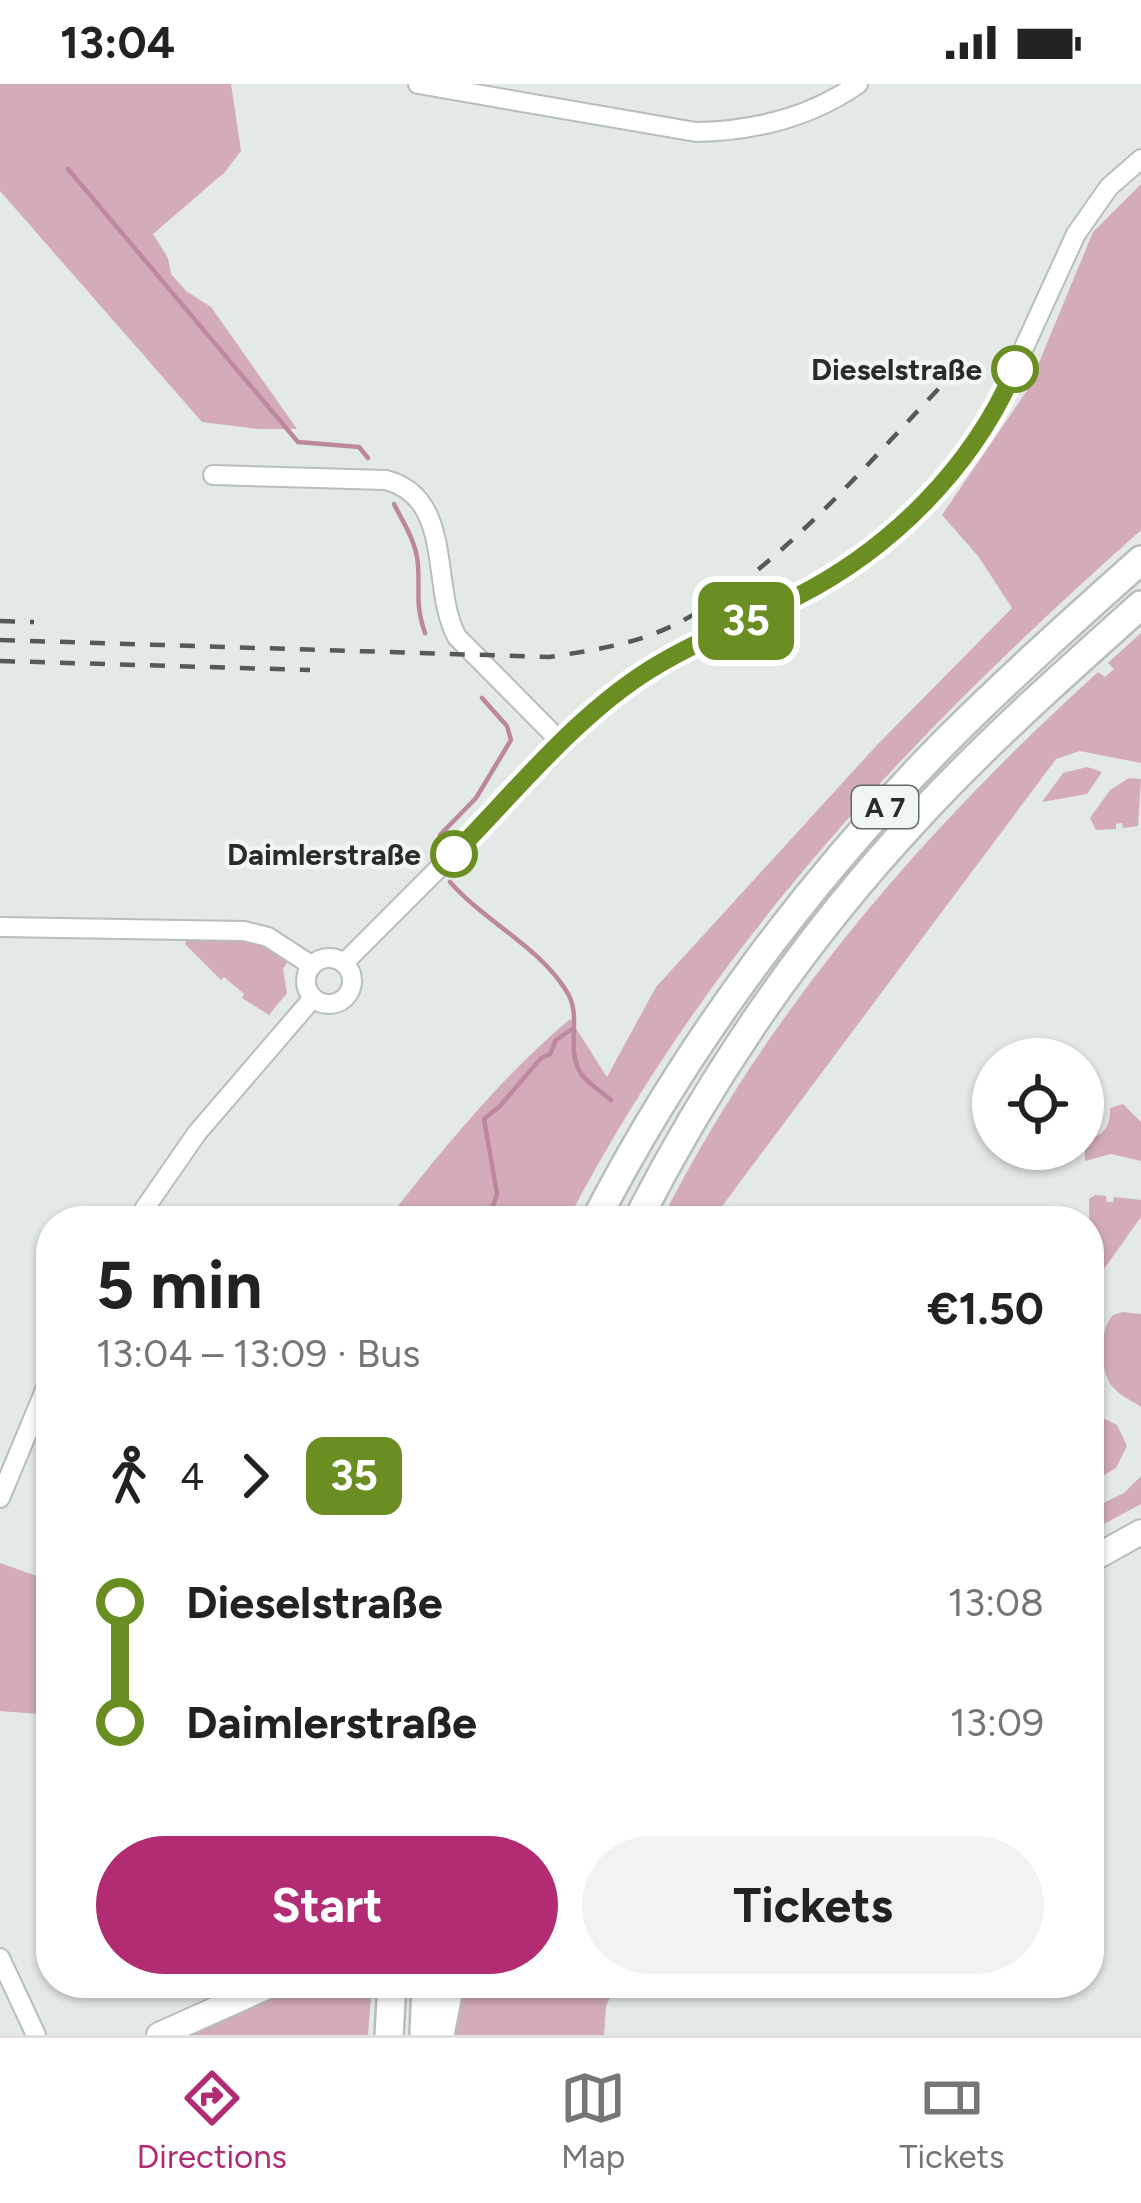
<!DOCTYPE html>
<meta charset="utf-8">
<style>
body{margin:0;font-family:Figtree,sans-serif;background:#f2f2f2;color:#222;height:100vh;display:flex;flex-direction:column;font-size:45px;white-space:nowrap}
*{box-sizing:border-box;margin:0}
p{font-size:39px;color:#767676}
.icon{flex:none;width:66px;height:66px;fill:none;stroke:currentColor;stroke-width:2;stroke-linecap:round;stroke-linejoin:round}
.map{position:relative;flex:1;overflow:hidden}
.side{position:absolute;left:36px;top:1122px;width:1068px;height:792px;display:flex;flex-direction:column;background:#fff;border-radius:48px;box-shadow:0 3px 9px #0004}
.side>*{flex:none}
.badge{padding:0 24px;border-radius:18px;font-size:42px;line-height:78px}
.fabs{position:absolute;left:972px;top:954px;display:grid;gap:24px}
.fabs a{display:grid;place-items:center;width:132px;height:132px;border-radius:50%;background:#fff;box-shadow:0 3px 9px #0004;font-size:60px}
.map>.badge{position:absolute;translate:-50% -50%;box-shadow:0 0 0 6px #fff}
.legs{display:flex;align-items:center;gap:18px;height:132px;padding:0 60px;font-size:39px}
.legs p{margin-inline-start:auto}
.overview{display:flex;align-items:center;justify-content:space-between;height:204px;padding:0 60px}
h1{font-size:66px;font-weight:700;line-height:90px}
.button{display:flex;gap:24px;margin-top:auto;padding:24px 60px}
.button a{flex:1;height:138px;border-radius:72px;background:#b12c73;color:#fff;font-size:48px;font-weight:700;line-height:138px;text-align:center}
.button a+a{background:#f2f2f2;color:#222}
ul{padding:0 60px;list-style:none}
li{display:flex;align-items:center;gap:42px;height:120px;font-size:45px}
li i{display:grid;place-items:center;width:18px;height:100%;margin:0 15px;background:currentColor}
li i::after{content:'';width:30px;height:30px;margin:-15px;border:9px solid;border-radius:50%;background:#fff}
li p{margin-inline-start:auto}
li:first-child i{background:linear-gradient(#0000 50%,currentColor 0)}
li:last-child i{background:linear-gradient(currentColor 50%,#0000 0)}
.status{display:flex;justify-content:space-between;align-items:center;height:84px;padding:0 60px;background:#fff;direction:ltr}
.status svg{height:33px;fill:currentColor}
.tab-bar{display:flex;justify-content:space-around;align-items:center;height:168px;border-top:3px solid #e0e0e0;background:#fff;font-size:33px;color:#767676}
.tab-bar a{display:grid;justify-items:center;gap:6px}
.tab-bar .active{color:#b12c73}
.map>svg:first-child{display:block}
.green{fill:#d4abbb}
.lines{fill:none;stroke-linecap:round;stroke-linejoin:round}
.stream{stroke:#bd889e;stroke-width:4.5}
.minor-casing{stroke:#b8beba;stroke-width:22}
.major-casing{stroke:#b8beba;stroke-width:28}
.highway-casing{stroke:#b8beba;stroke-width:32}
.minor{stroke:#fff;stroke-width:18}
.major{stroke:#fff;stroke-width:24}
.highway{stroke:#fff;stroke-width:27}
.rail{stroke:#565956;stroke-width:4.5;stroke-dasharray:15 15;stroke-linecap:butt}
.line-1-casing{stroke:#fff;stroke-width:27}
.line-1{stroke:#6b8e23;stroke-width:18}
.stop-1-dot{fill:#fff;stroke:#6b8e23;stroke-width:6}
.labels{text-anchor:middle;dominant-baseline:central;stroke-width:9;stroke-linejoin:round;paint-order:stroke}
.shield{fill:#f0f6f1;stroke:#656865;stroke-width:3}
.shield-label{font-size:27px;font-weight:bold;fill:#292b29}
.stop-label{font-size:30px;font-weight:bold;fill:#292b29;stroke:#f0f6f1;text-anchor:end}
</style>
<div class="status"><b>13:04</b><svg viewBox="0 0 49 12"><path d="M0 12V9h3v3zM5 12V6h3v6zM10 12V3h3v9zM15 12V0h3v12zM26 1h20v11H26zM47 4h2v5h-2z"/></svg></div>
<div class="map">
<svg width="1141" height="1951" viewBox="0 0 1141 1951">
<rect width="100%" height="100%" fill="#e3e9e4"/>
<path class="green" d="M0,0H231L241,67L225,88L153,150L168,174L171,190L186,207L211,223L297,345H259L202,338L0,107Z
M1141,100V446C909,653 713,859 567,1137H386C443,1065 500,994 570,935L607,993L656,903L877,661L1012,524L978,472L942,431L1028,305L1093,148Z
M1141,549V679L1080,667L1056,675L711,1137H661C769,924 922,748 1098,588L1105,593L1114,585L1108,579Z
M1087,683L1102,688L1087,710L1042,718L1063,689Z
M1129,694L1141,695L1138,742L1123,744L1122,739L1116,740V745L1096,746L1090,734L1110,706Z
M245,853L262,858L289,876L283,885L287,909L269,931L242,914L244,910L224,893L221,896L185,860L188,854Z
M1123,1020L1141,1038V1077L1111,1070L1085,1077V1056C1103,1053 1111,1042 1110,1024Z
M1095,1111L1106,1112L1107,1118H1113L1114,1113L1141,1116V1133L1094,1199L1090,1194L1089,1115Z
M1122,1228L1141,1230V1323C1131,1316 1115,1309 1109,1298C1100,1280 1099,1246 1113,1231Z
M1089,1327L1117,1341L1127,1362L1116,1384L1089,1400Z
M1141,1392V1420L1089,1448V1426L1124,1409Z
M0,1479L51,1497V1631L0,1627Z
M296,1899H372L368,1951H186Z
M465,1899H617L606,1922L604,1951H455Z"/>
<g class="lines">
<path class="stream" d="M68,85L298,358L359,363L368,374
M394,420C404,440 417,459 418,482C420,511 415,519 425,549
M440,751L476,714L511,656L507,642L482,614
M450,798C485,838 539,862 567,908C583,933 564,966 582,991C589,1000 602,1008 611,1016
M488,1137L497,1110L484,1035L500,1022L541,974L550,970L556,956L572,945"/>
<defs>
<path id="minor" d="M418,0L696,48C755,47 809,34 858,0
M213,391L386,396C455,414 430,504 457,553L563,660
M0,843L244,847L268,853L311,881
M306 897a23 23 0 1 1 46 0a23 23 0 1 1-46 0Z
M344,879L610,613L683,567L822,499L878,460L926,418L974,358L1000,316L1076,150L1109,103L1141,75
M136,1137L197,1049L313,914
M0,1414L51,1292
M0,1874L36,1951"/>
<path id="major" d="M1089,1477L1141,1448
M159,1951L275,1899"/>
<path id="highway" d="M595,1137C685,962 808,797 946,657C1009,594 1075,535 1141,476
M637,1137C711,992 806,853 917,734C987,658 1064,590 1141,521
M389,1951L392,1899
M424,1951L426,1899
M440,1951L450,1899"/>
</defs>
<use href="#minor" class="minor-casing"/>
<use href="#major" class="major-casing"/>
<use href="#highway" class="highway-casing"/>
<use href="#minor" class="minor"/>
<use href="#major" class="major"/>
<use href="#highway" class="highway"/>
<path class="rail" d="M0,537L34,538
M0,556L549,573C583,568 616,563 648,552C759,512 865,381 946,297
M0,577L310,586"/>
</g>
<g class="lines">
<defs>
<path id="line-1" d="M454,770C513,710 570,639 640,592C689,559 744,540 796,513C891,465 973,383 1015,285"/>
</defs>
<use href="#line-1" class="line-1-casing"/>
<use href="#line-1" class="line-1"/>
</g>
<g class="stop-1-dot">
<circle cx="1015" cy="285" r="21"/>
<circle cx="454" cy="770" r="21"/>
</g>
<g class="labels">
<rect class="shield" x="852" y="702" width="66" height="42" rx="9"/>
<g class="shield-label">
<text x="885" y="723">A 7</text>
</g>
<g class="stop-label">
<text x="982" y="285">Dieselstraße</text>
<text x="421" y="770">Daimlerstraße</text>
</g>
</g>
</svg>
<div class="fabs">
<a><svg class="icon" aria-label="locate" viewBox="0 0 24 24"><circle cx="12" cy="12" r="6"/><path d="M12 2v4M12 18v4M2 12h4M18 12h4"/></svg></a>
</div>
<b class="badge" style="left:746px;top:537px;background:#6b8e23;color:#fff">35</b>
<section class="side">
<div class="overview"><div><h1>5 min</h1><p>13:04 – 13:09 · Bus</p></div><b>€1.50</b></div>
<div class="legs"><svg class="icon" aria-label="walk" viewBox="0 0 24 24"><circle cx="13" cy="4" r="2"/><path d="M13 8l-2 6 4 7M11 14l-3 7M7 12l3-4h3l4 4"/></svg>4<svg class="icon" aria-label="forward" viewBox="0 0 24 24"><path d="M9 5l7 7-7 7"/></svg><b class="badge" style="background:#6b8e23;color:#fff">35</b></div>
<ul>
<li><i style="color:#6b8e23"></i><b>Dieselstraße</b><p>13:08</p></li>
<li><i style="color:#6b8e23"></i><b>Daimlerstraße</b><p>13:09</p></li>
</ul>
<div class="button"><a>Start</a><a>Tickets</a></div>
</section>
</div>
<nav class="tab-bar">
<a class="active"><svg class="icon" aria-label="directions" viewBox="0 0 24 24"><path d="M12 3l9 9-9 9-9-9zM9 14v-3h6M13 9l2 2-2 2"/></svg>Directions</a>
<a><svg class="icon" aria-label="map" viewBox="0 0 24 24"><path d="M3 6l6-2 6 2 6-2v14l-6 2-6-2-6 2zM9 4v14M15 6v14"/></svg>Map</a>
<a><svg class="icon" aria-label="tickets" viewBox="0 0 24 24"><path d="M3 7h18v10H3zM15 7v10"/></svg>Tickets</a>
</nav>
